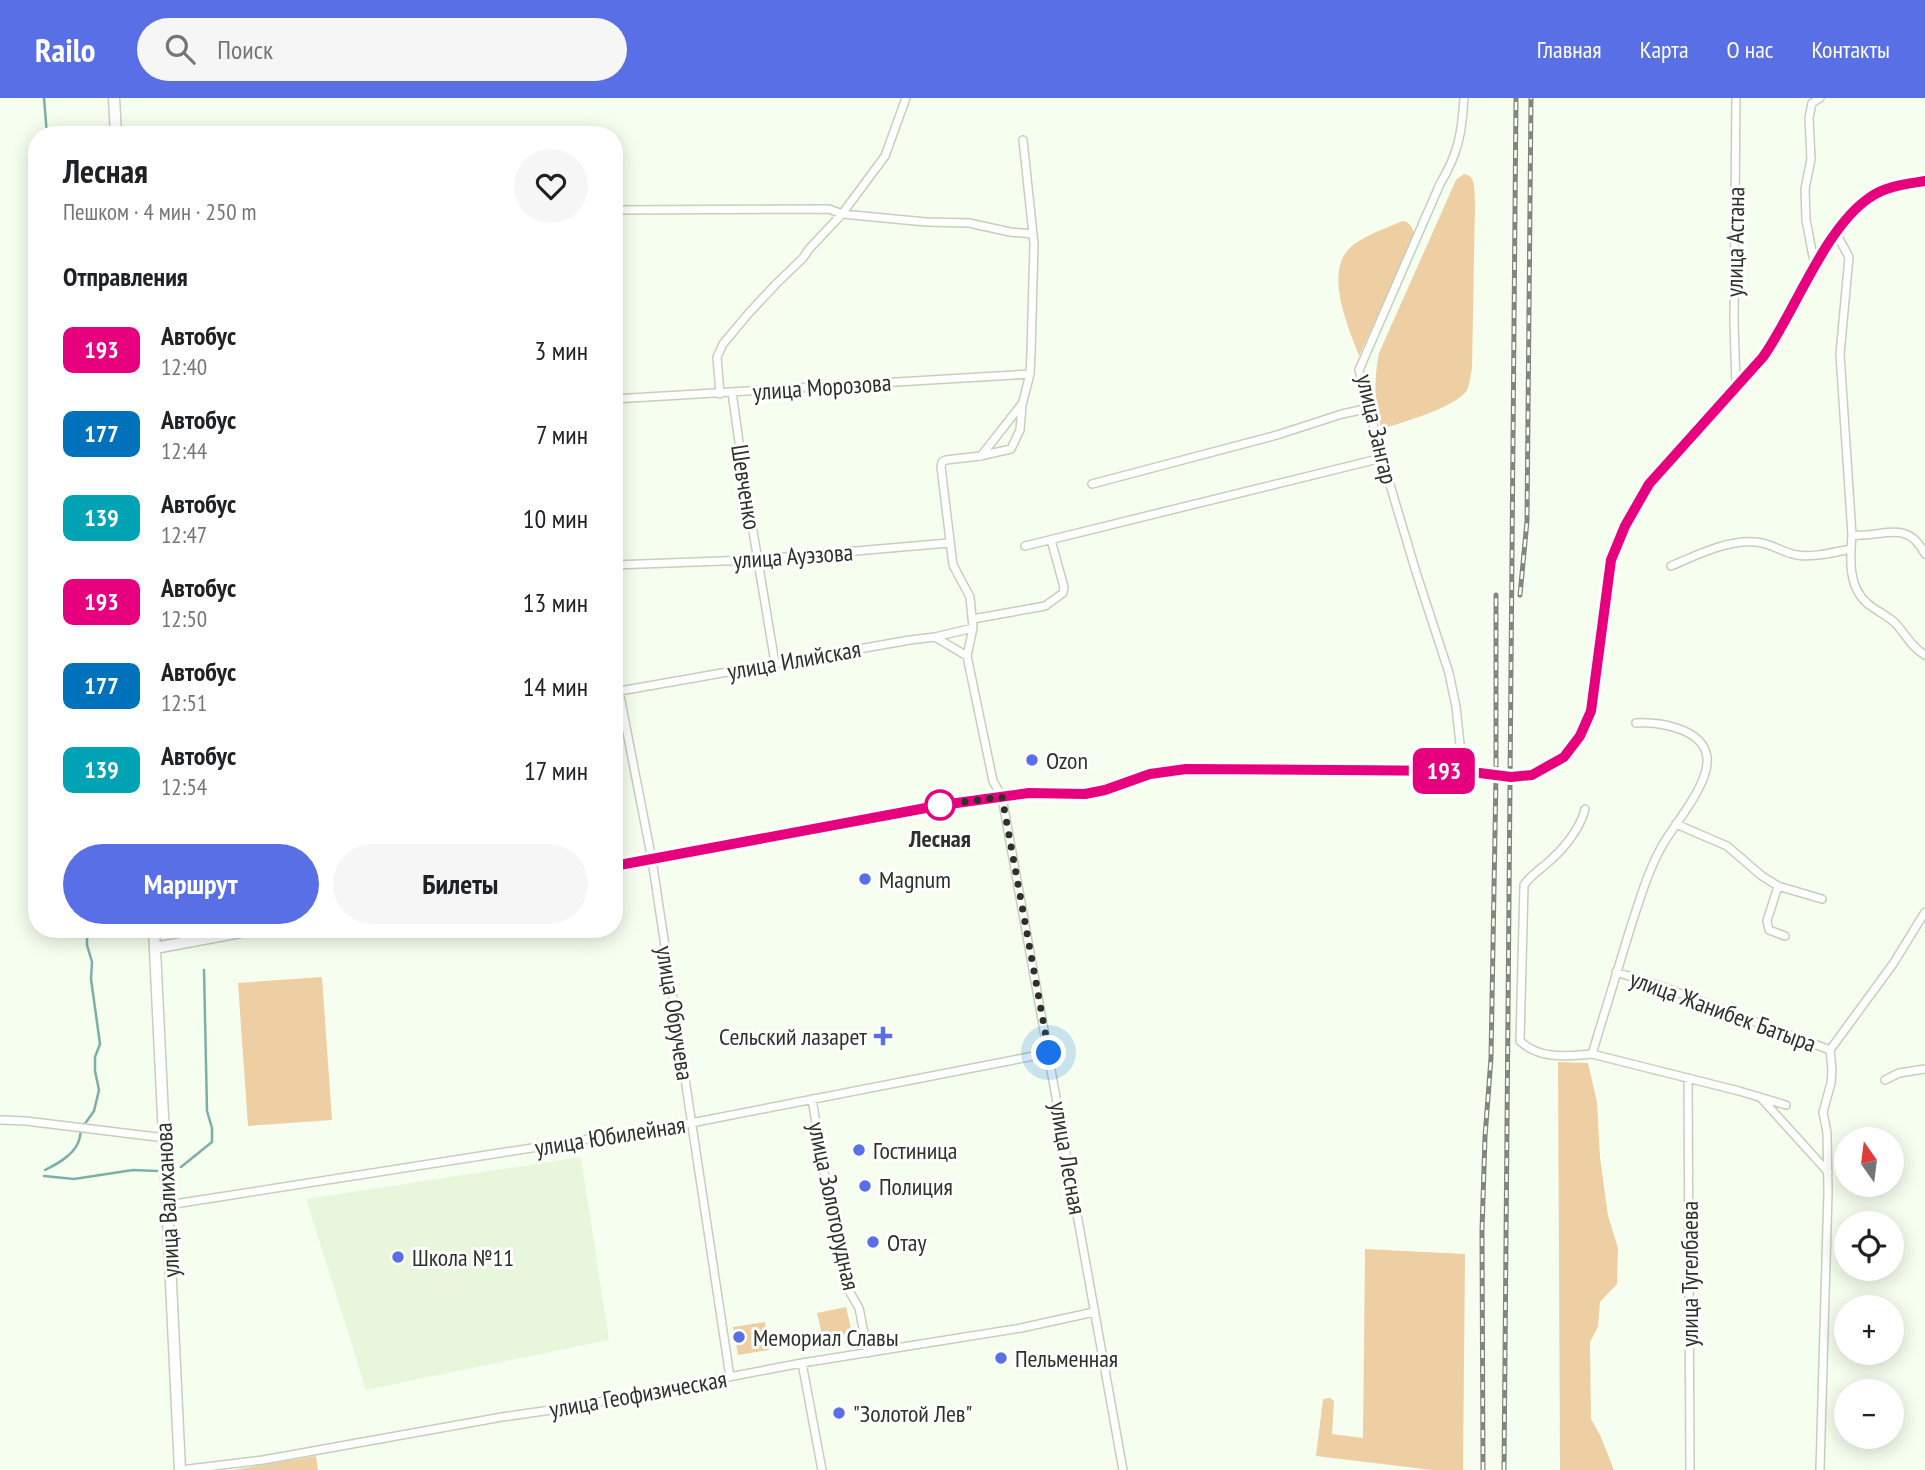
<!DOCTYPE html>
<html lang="ru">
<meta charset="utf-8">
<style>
body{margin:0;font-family:"PT Sans Narrow",sans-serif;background:#f6f6f6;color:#202124;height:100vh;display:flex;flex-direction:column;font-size:26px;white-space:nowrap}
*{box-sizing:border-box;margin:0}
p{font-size:23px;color:#757577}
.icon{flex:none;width:38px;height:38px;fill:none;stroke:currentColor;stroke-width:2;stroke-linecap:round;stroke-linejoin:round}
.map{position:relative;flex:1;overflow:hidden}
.drawer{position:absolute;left:28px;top:28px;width:595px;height:812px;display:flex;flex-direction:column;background:#fff;border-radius:28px;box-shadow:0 4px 18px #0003}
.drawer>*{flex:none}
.badge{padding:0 14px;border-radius:10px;font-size:24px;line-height:46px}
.needle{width:46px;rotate:346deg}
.tools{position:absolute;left:1834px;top:1029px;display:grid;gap:14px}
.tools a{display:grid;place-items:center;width:70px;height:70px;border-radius:50%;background:#fff;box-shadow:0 4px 18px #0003;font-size:35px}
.you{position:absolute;width:35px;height:35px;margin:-18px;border:5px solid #fff;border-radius:50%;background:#1a73e8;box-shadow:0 0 0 10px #1a73e833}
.map>.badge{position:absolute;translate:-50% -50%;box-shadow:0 0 0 4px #fff}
h2{padding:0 35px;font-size:26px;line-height:63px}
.round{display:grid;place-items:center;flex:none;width:74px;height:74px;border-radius:37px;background:#f6f6f6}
.summary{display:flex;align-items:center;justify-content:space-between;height:119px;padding:0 35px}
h1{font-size:33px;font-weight:600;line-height:52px}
.action{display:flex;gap:14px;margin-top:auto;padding:14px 35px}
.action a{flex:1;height:80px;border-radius:42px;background:#586fe5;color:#fff;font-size:28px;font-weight:600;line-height:80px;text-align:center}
.action a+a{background:#f6f6f6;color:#202124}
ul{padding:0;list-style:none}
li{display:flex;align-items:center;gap:21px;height:84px;padding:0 35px}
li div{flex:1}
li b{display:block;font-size:26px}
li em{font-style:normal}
li .badge{min-width:77px;font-weight:700;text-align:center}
header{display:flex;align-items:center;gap:42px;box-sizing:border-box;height:98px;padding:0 35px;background:#586fe5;color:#fff}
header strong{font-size:33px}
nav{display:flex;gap:38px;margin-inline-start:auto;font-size:24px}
.search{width:490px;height:63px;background:#f6f6f6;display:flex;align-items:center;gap:18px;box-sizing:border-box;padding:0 24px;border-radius:38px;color:#757577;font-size:26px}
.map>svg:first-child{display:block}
.built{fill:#e8f7dc}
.green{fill:#eecfa3}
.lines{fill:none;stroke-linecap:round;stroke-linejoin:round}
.stream{stroke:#7bb0a8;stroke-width:2.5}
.street-casing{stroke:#c4d0bc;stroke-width:10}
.secondary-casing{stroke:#c4d0bc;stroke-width:13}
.street{stroke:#fff;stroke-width:7}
.secondary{stroke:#fff;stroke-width:10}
.rail-casing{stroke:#81877c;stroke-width:5}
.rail{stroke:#fff;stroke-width:2.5;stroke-dasharray:8;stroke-linecap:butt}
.line-casing{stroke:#fff;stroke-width:16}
.line{stroke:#e6007e;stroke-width:10}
.walk{stroke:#2d3129;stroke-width:7;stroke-dasharray:0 12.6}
.poi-dot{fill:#586fe5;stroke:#fff;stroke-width:2.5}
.stop-dot{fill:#fff;stroke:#e6007e;stroke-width:3.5}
.labels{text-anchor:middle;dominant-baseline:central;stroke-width:6;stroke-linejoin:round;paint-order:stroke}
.street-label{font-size:24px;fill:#2d3129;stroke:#fff}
.poi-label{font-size:24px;fill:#2d3129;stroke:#fff;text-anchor:start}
.stop-label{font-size:24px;font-weight:bold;fill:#2d3129;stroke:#fff}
</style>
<header>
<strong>Railo</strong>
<div class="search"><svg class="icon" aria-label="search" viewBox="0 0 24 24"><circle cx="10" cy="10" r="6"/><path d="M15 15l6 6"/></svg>Поиск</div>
<nav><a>Главная</a><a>Карта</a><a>О нас</a><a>Контакты</a></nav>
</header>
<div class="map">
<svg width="1925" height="1372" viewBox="0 0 1925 1372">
<rect width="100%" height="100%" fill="#f6ffef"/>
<path class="built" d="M581,1059L609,1242L366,1292L306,1101Z"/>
<path class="green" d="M1464,76C1477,78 1474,93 1475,105L1472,271C1470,278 1470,286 1467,292C1457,309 1401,325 1381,331C1374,304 1374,282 1379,255L1456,82Z
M1402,123C1410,123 1413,131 1415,138L1359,258C1349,231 1325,178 1348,152C1361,138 1385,131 1402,123Z
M322,879L332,1022L248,1028L238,885Z
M1558,964L1588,965L1597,1004L1600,1059L1608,1118L1618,1150L1617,1186L1600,1204L1598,1229L1590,1244L1591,1321L1600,1337L1614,1372H1560Z
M1365,1151L1465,1156L1463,1372H1432L1316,1358L1323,1301L1330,1300L1334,1303L1332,1336L1363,1340Z
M846,1209L852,1235L823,1241L817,1215Z
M765,1224L769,1252L738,1257L733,1229Z
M316,1358L318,1372H234Z"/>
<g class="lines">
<path class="stream" d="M44,0L47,37
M84,1027L94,1013L99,992L95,973V959L100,946L91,881L92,864L87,847V831
M181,1069L212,1044V1030L207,1013L204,872
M45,1072C57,1066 72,1058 78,1045C80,1041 80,1037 81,1033
M44,1078L74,1081L133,1072L157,1073"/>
<defs>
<path id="street" d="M1736,0L1734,224L1736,288
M1023,42L1034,146L1031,255L1030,276L1022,307L1020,332L1011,351L980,358L946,362L942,364L941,369L953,467L970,499L973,530L967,558L993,683L1002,699L1123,1372
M614,112L829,111L842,116L926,124L969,125L1010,134L1033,136
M1836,135L1849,159L1840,256L1852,437C1850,460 1848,489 1867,505C1876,513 1887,517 1895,525C1905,535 1912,550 1925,557
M1815,169L1806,122L1805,91L1811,61L1809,20L1812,5L1820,0
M732,294L743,373L775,565
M720,296L717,259L723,246L748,216L776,186L803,160L809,151L842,116L885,58L906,0
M614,301L1030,276
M981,358L1021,307
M1092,386L1277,337L1342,316L1370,310
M1852,437C1882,440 1907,420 1925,456
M1025,448L1382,360
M614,467L749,462L949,445
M1671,468C1697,457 1726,442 1755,444C1770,444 1782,455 1797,457C1813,460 1834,454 1851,451
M973,521L1045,508L1063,495L1064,489L1051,442
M935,539L967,558
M619,593L652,762L730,1279
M614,594L910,542L935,539L973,530
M1463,673L1456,609L1449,575L1416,474L1382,360L1359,272L1440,86C1458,56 1462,35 1464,0
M1585,711C1580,732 1562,753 1545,767C1537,774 1530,778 1524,787L1520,943C1540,962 1567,958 1592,956C1605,914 1618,871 1631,828C1640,801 1648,773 1662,748C1675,725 1710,686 1707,659C1703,630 1659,624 1636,625
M1676,726L1727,748L1762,778L1778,788L1822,801
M1778,788L1767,823L1769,832L1785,838
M1616,874L1663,889L1830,952
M1830,952L1893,866L1925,814
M1592,956L1739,993L1786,1007
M1688,980L1690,1372
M1885,982L1899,975L1925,971
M1761,1000L1828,1074
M812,1001L831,1117L848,1191L859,1210L868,1255
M0,1022L26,1023L165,1040
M168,1107L691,1025L1049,955
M802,1265L822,1372
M181,1372L263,1362L502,1319L572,1309L802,1265L1021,1230L1094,1214
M1820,1372L1828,1094L1827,1035L1823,1014L1831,985L1832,971L1830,952"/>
<path id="secondary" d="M114,0L116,37
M614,768L942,707L1029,695L1085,696L1105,692L1124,684L1149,676L1186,671L1463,673L1511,679L1532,677L1564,659L1580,638L1591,613L1611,462L1624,428L1649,385L1763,259C1781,233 1796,204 1812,176C1827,149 1843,118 1869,100C1885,88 1907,86 1925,83
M154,831L180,1372
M155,850L257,831"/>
</defs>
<use href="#street" class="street-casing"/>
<use href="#secondary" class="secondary-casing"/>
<use href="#street" class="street"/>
<use href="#secondary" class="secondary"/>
<defs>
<path id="rail" d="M1520,497L1527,423L1531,0
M1483,1372L1482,1132L1485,1039L1491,960L1496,678V497
M1504,1372L1516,0"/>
</defs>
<use href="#rail" class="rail-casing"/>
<use href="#rail" class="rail"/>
</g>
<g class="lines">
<defs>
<path id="line" d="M614,768L942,707L1029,695L1085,696L1105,692L1150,676L1186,671L1464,673L1511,679L1532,677L1564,659L1580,638L1591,613L1611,462L1625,428L1649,386L1763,259C1795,214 1824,131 1869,100C1885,88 1907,86 1925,83"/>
</defs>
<use href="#line" class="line-casing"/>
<use href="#line" class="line"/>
<path class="walk" d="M940,707L1002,699L1049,955"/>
</g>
<g class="poi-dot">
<circle cx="1032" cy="662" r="7"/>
<circle cx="865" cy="781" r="7"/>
<path d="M879.5 927.5h7v7h7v7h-7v7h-7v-7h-7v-7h7z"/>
<circle cx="859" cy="1052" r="7"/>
<circle cx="865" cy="1088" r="7"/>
<circle cx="873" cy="1144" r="7"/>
<circle cx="398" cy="1159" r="7"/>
<circle cx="739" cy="1239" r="7"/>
<circle cx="1001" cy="1260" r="7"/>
<circle cx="839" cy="1315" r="7"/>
</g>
<circle class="stop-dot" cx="940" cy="707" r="14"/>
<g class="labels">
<g class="street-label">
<text transform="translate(1735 144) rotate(-89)">улица Астана</text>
<text transform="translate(822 289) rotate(-4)">улица Морозова</text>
<text transform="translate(1377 331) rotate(77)">улица Зангар</text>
<text transform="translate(746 389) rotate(81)">Шевченко</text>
<text transform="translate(793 458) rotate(-4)">улица Ауэзова</text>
<text transform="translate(794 562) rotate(-10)">улица Илийская</text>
<text transform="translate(1723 913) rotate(20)">улица Жанибек Батыра</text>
<text transform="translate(675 915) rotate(81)">улица Обручева</text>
<text transform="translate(610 1038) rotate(-9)">улица Юбилейная</text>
<text transform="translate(1068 1060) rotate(80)">улица Лесная</text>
<text transform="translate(167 1102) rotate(-93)">улица Валиханова</text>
<text transform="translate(834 1108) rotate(78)">улица Золоторудная</text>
<text transform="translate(1689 1176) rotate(-90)">улица Тугелбаева</text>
<text transform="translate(638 1296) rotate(-10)">улица Геофизическая</text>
</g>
<g class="poi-label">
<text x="1046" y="662">Ozon</text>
<text x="879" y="781">Magnum</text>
<text x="867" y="938" text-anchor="end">Сельский лазарет</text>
<text x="873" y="1052">Гостиница</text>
<text x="879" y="1088">Полиция</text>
<text x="887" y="1144">Отау</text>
<text x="412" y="1159">Школа №11</text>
<text x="753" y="1239">Мемориал Славы</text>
<text x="1015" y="1260">Пельменная</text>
<text x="853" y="1315">"Золотой Лев"</text>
</g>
<g class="stop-label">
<text x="940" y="740">Лесная</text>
</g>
</g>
</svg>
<div class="tools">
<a><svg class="needle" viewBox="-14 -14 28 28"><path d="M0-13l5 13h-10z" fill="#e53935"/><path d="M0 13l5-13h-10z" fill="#757577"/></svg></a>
<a><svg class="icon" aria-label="locate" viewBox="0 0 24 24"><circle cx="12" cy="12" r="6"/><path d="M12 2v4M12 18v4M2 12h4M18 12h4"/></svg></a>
<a>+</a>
<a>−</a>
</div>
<div class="you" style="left:1049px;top:955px"></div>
<b class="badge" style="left:1444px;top:673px;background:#e6007e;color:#fff">193</b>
<section class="drawer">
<div class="summary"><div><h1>Лесная</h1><p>Пешком · 4 мин · 250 m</p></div><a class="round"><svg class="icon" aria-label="heart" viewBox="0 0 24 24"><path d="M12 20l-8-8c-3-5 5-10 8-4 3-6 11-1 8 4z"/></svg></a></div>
<h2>Отправления</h2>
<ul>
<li><span class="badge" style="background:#e6007e;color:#fff">193</span><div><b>Автобус</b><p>12:40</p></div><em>3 мин</em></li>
<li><span class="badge" style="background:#0072bc;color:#fff">177</span><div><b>Автобус</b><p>12:44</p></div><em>7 мин</em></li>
<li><span class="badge" style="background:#00a3b4;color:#fff">139</span><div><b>Автобус</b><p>12:47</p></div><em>10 мин</em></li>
<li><span class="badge" style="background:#e6007e;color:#fff">193</span><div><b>Автобус</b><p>12:50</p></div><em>13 мин</em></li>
<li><span class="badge" style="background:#0072bc;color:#fff">177</span><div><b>Автобус</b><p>12:51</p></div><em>14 мин</em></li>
<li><span class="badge" style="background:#00a3b4;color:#fff">139</span><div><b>Автобус</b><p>12:54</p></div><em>17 мин</em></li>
</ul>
<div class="action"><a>Маршрут</a><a>Билеты</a></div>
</section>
</div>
